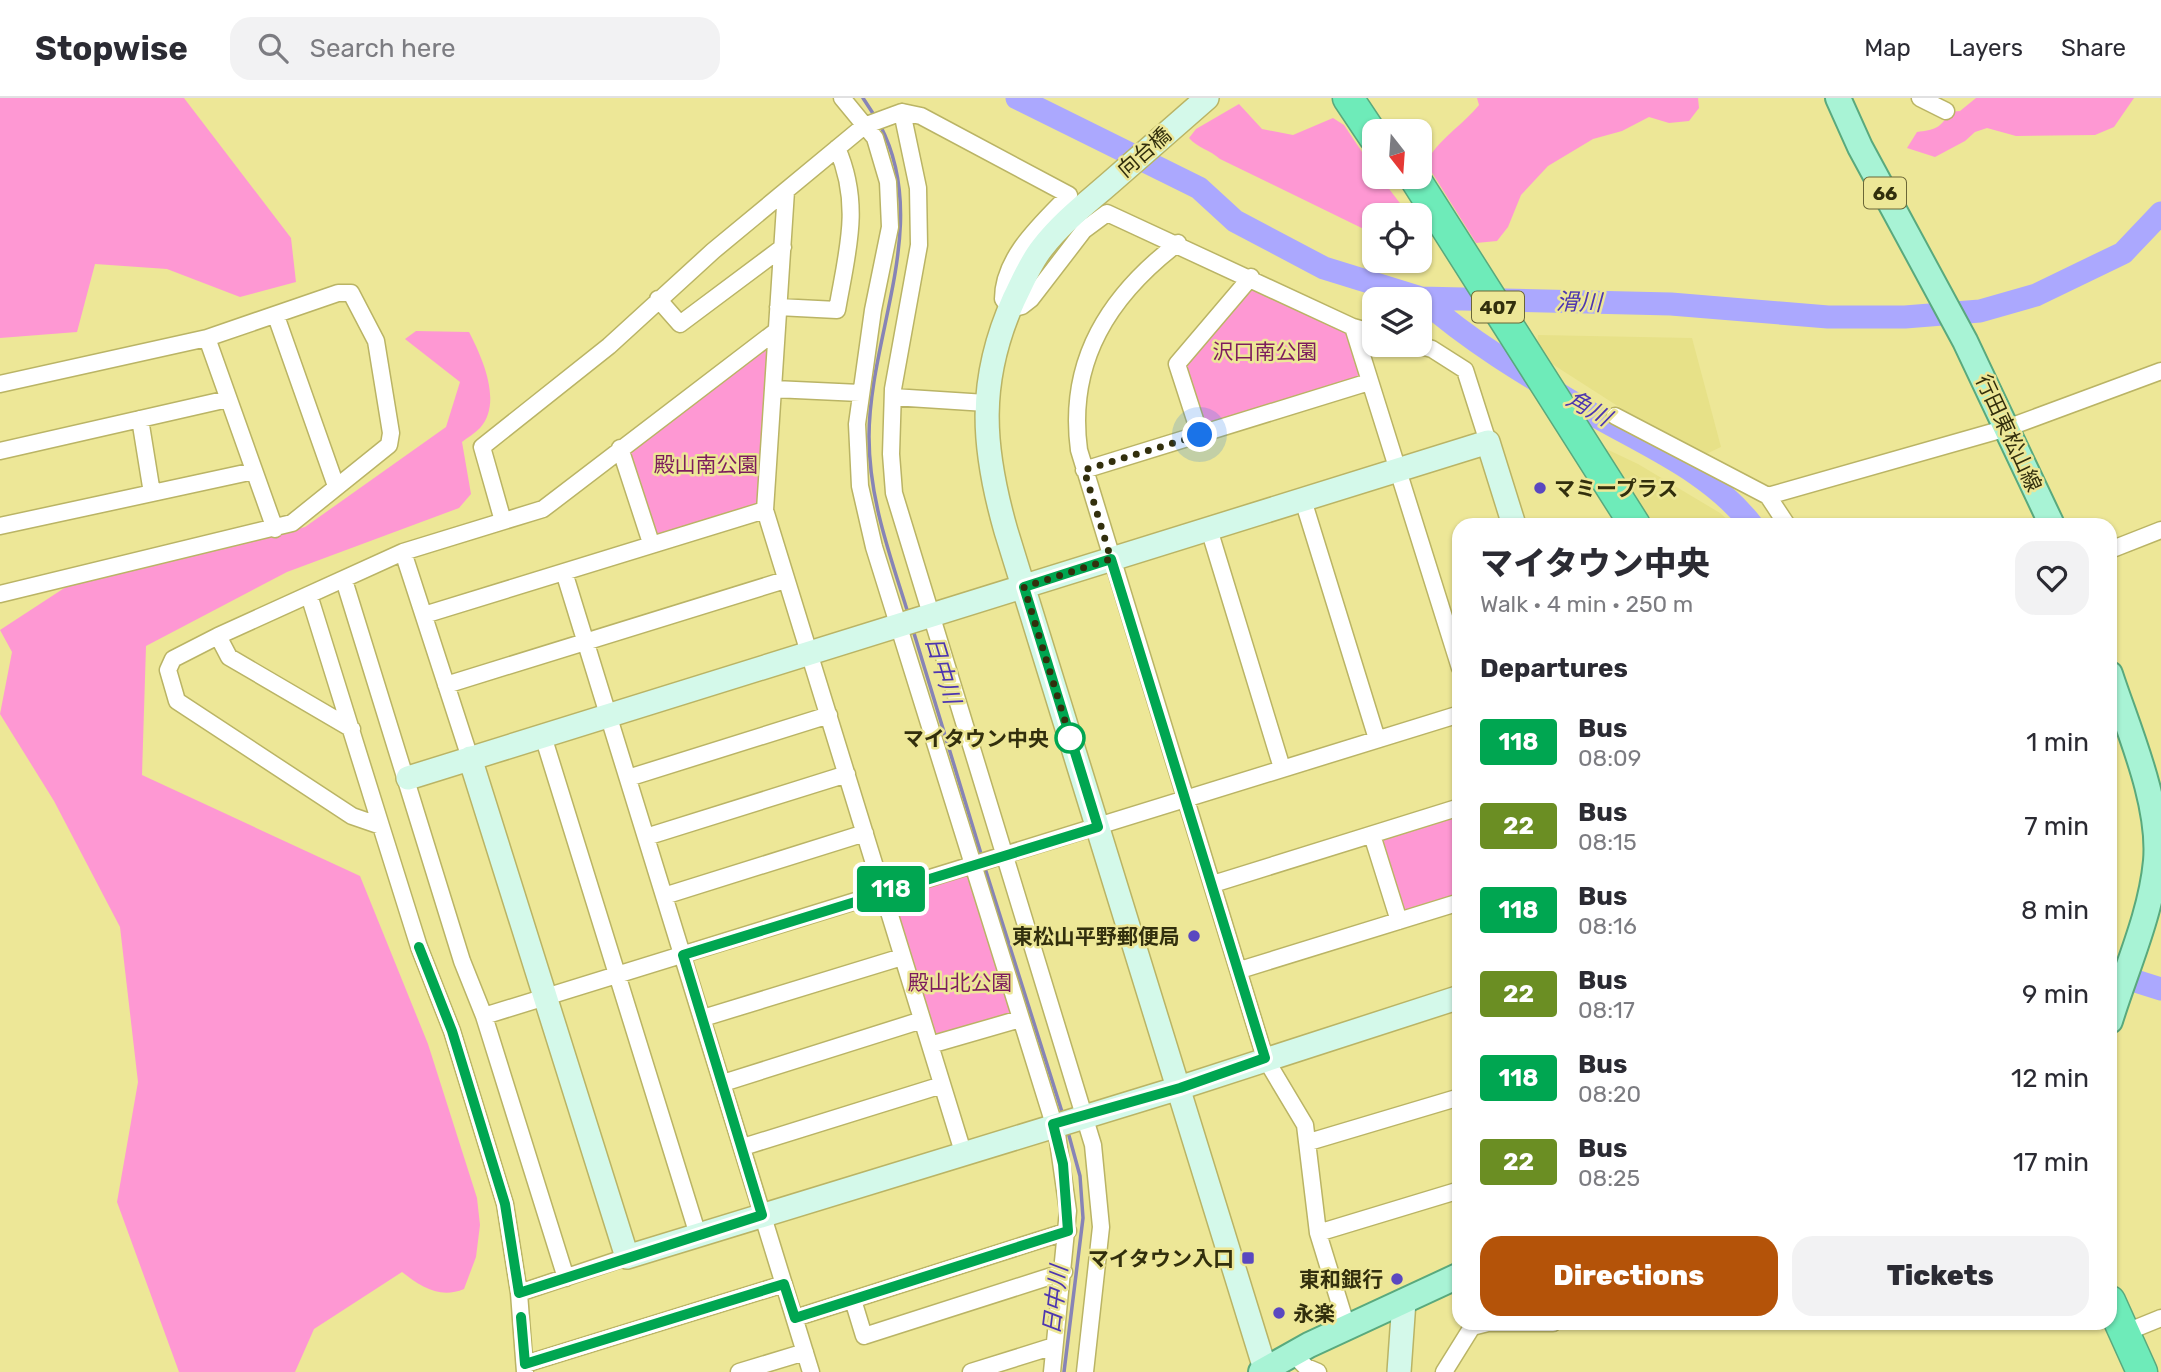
<!DOCTYPE html>
<meta charset="utf-8">
<style>
body{margin:0;font-family:Rubik,"Noto Sans JP",sans-serif;background:#f2f2f3;color:#2b2b33;height:100vh;display:flex;flex-direction:column;font-size:26px;white-space:nowrap}
*{box-sizing:border-box;margin:0}
p{font-size:23px;color:#7c7c81}
.icon{flex:none;width:38px;height:38px;fill:none;stroke:currentColor;stroke-width:2;stroke-linecap:round;stroke-linejoin:round}
.map{position:relative;flex:1;overflow:hidden}
.side{position:absolute;left:1452px;top:420px;width:665px;height:812px;display:flex;flex-direction:column;background:#fff;border-radius:21px;box-shadow:0 2px 5px #0004}
.side>*{flex:none}
.badge{padding:0 14px;border-radius:5px;font-size:24px;line-height:46px}
.needle{width:46px;rotate:163deg}
.buttons{position:absolute;left:1362px;top:21px;display:grid;gap:14px}
.buttons a{display:grid;place-items:center;width:70px;height:70px;border-radius:14px;background:#fff;box-shadow:0 2px 5px #0004;font-size:35px}
.you{position:absolute;width:35px;height:35px;margin:-18px;border:5px solid #fff;border-radius:50%;background:#1a73e8;box-shadow:0 0 0 10px #1a73e833}
.map>.badge{position:absolute;translate:-50% -50%;box-shadow:0 0 0 4px #fff}
h2{padding:0 28px;font-size:26px;line-height:63px}
.round{display:grid;place-items:center;flex:none;width:74px;height:74px;border-radius:21px;background:#f2f2f3}
.head{display:flex;align-items:center;justify-content:space-between;height:119px;padding:0 28px}
h1{font-size:33px;font-weight:800;line-height:52px}
.button{display:flex;gap:14px;margin-top:auto;padding:14px 28px}
.button a{flex:1;height:80px;border-radius:21px;background:#b45309;color:#fff;font-size:28px;font-weight:800;line-height:80px;text-align:center}
.button a+a{background:#f2f2f3;color:#2b2b33}
ul{padding:0;list-style:none}
li{display:flex;align-items:center;gap:21px;height:84px;padding:0 28px}
li div{flex:1}
li b{display:block;font-size:26px}
li em{font-style:normal}
li .badge{min-width:77px;font-weight:700;text-align:center}
header{display:flex;align-items:center;gap:42px;box-sizing:border-box;height:98px;padding:0 35px;background:#fff;border-bottom:2px solid #e1e1e2}
header strong{font-size:33px}
nav{display:flex;gap:38px;margin-inline-start:auto;font-size:24px}
.search{width:490px;height:63px;background:#f2f2f3;display:flex;align-items:center;gap:18px;box-sizing:border-box;padding:0 24px;border-radius:21px;color:#7c7c81;font-size:26px}
.map>svg:first-child{display:block}
.built{fill:#e7e188}
.green{fill:#fe98d3}
.lines{fill:none;stroke-linecap:round;stroke-linejoin:round}
.stream{stroke:#8784b6;stroke-width:3.5}
.river{stroke:#aba8fe;stroke-width:23}
.street-casing{stroke:#bab465;stroke-width:19}
.secondary-casing{stroke:#bab465;stroke-width:26}
.primary-casing{stroke:#59a97d;stroke-width:28}
.highway-casing{stroke:#59a97d;stroke-width:33}
.street{stroke:#fff;stroke-width:16}
.secondary{stroke:#d4f9ea;stroke-width:23}
.primary{stroke:#a8f3d5;stroke-width:24}
.highway{stroke:#6eebb9;stroke-width:30}
.line-casing{stroke:#fff;stroke-width:16}
.line{stroke:#00a651;stroke-width:10}
.walk{stroke:#322f0d;stroke-width:7;stroke-dasharray:0 12.6}
.poi-dot{fill:#5a48c0;stroke:#ede797;stroke-width:2.5}
.stop-dot{fill:#fff;stroke:#00a651;stroke-width:3.5}
.labels{text-anchor:middle;dominant-baseline:central;stroke-width:5;stroke-linejoin:round;paint-order:stroke}
.shield{fill:#ede797;stroke:#6a6636;stroke-width:2}
.shield-label{font-size:19px;font-weight:bold;fill:#322f0d}
.street-label{font-size:21px;fill:#322f0d;stroke:#ede797}
.park-label{font-size:21px;fill:#7d1d5d;stroke:#ede797}
.poi-label{font-size:21px;font-weight:bold;fill:#322f0d;stroke:#ede797;text-anchor:end}
.stop-label{font-size:21px;font-weight:bold;fill:#322f0d;stroke:#ede797;text-anchor:end}
.water-label{font-size:23px;font-style:italic;fill:#4d36b0;stroke:#ede797}
</style>
<header>
<strong>Stopwise</strong>
<div class="search"><svg class="icon" aria-label="search" viewBox="0 0 24 24"><circle cx="10" cy="10" r="6"/><path d="M15 15l6 6"/></svg>Search here</div>
<nav><a>Map</a><a>Layers</a><a>Share</a></nav>
</header>
<div class="map">
<svg width="2161" height="1274" viewBox="0 0 2161 1274">
<rect width="100%" height="100%" fill="#ede797"/>
<path class="built" d="M1538,237L1692,240L1721,349L1706,356L1627,314L1546,262L1537,248Z
M1600,348L1638,366L1720,415L1733,427H1650Z"/>
<path class="green" d="M0,0H184L291,140L296,184L240,199L167,171L95,166L77,234L0,240Z
M1477,0H1698L1699,10L1689,23L1669,25L1649,19L1622,33L1593,41L1548,68L1521,97L1508,129L1497,143L1476,145L1426,65C1438,41 1462,28 1479,7Z
M1976,0H2134L2114,29L2095,37L2016,38L1987,30L1975,34L1965,43L1935,59L1907,50L1917,34C1934,32 1942,30 1949,14L1960,13Z
M1239,6L1262,31L1293,37L1333,20L1344,27L1374,72V79H1380L1409,117H1374V136L1220,61C1210,52 1198,50 1189,40L1196,31Z
M1255,188L1343,231L1347,236L1360,276L1356,281L1206,329L1199,325L1184,265L1247,190Z
M416,233L469,234C482,259 503,305 480,330C475,335 467,340 462,344L471,396L459,410L287,474L146,548L142,677L360,778L428,946L477,1100L480,1127L476,1159L464,1191C440,1201 421,1189 402,1174L314,1231L295,1274H179L117,1104L138,984L120,829L54,703L0,616L12,554L0,532L72,485L305,429L446,329L460,284L405,241Z
M764,249L771,254L762,399L757,409L661,439L654,437L630,358L632,350Z
M1459,716V798L1400,816L1377,742Z
M965,777L971,780L1013,919L935,942L895,804L898,797Z"/>
<g class="lines">
<path class="stream" d="M863,0L876,20
M880,27C932,126 869,236 869,339C869,401 890,457 908,515
M913,532L982,759
M984,767L1063,1017
M1064,1274L1083,1120L1080,1078L1068,1034"/>
<path class="river" d="M1017,0L1199,90L1235,123L1324,170L1421,200L1671,206L1828,219H1905L1980,213L2036,197L2123,155L2161,115
M1421,200C1475,248 1537,283 1599,320C1654,351 1712,376 1752,427
M2110,875L2161,891"/>
<defs>
<path id="street" d="M842,0L875,40L888,84L890,129L873,212L857,326L860,388L874,449L1057,1036L1068,1113L1052,1274
M1920,0L1946,13
M902,14L918,90L919,147L893,291L891,356L894,395L1093,1047L1101,1129L1085,1274
M786,93L765,412L963,1054
M1178,145C1110,197 1067,262 1079,352L1265,960L1305,1027L1318,1135L1347,1229
M658,201L680,226L783,149
M778,209L837,212C847,154 862,107 837,50
M276,218L336,388
M1353,229L1460,570
M207,240L275,431
M1418,247L1432,251L1465,272L1488,344
M0,286L207,240L338,195H351L376,243L391,335L389,347L292,425L0,496
M774,291L860,295
M893,299L986,305
M1615,318L1768,398L1787,427
M140,321L152,395
M1200,337L1177,266L1251,179
M620,350L651,445
M0,353L228,301
M1084,372L1369,284
M1768,398L2007,330L2161,273
M1303,402L1377,641
M503,423L482,349L609,248L713,153L864,28L902,14L921,18L1069,97C1042,125 1003,159 1003,201L1010,211L1022,208L1031,201L1084,132L1107,115L1353,229L1374,235
M0,428L254,373
M1209,431L1282,670
M2110,452L2161,432
M403,454L470,660
M564,474L811,1274
M344,482L462,863L484,918L566,1180
M309,497L381,728
M424,517L765,412
M218,538L229,559L352,631
M446,587L785,482
M543,638L698,1137
M628,680L829,617
M1372,737L1399,823
M646,739L847,676
M1213,786L1460,709
M664,798L865,735
M1240,872L1460,804
M484,918L1460,616
M703,920L902,859
M930,947L1020,921
M723,985L922,922
M1309,1044L1460,999
M743,1049L942,987
M1318,1135L1460,1092
M519,1195L627,1159
M853,1202L864,1238L1064,1174
M795,1220L1068,1133
M2124,1235L2161,1220
M1293,1256L1306,1269L1318,1274
M525,1266L784,1186
M525,1274L519,1195L505,1106L452,933L419,849L381,728L352,718L177,603L168,572L173,561L218,538L403,454L543,411L776,233
M739,1274L805,1254
M971,1274L1054,1248
M1444,1274L1472,1229L1488,1225H1553"/>
<path id="secondary" d="M1207,0C1175,28 1143,56 1111,84C1087,105 1062,124 1042,150C1030,165 1023,183 1014,201C977,283 982,349 1006,433L1265,1271
M470,660L627,1159L1179,990L1460,899
M408,680L1488,344L1514,427
M1399,1274L1404,1203"/>
<path id="primary" d="M1838,0L1860,49L1965,243L2052,427
M2110,576C2128,631 2161,705 2156,763C2151,817 2126,871 2110,923
M1261,1274L1309,1247L1460,1177"/>
<path id="highway" d="M1348,0L1374,39
M1414,79L1635,427
M2110,1203L2142,1274"/>
</defs>
<use href="#street" class="street-casing"/>
<use href="#secondary" class="secondary-casing"/>
<use href="#primary" class="primary-casing"/>
<use href="#highway" class="highway-casing"/>
<use href="#street" class="street"/>
<use href="#secondary" class="secondary"/>
<use href="#primary" class="primary"/>
<use href="#highway" class="highway"/>
</g>
<g class="lines">
<defs>
<path id="line" d="M419,849L452,933L505,1106L519,1195L762,1117L683,857L1098,729L1024,489L1111,461L1265,960L1180,990L1053,1026L1063,1066L1068,1133L795,1220L784,1186L525,1266L521,1219"/>
</defs>
<use href="#line" class="line-casing"/>
<use href="#line" class="line"/>
<path class="walk" d="M1070,640L1073,649L1024,489L1111,461L1084,372L1200,337"/>
</g>
<g class="poi-dot">
<circle cx="1540" cy="390" r="7"/>
<circle cx="1194" cy="838" r="7"/>
<rect x="1241" y="1153" width="14" height="14" rx="3.5"/>
<circle cx="1397" cy="1181" r="7"/>
<circle cx="1279" cy="1215" r="7"/>
</g>
<circle class="stop-dot" cx="1070" cy="640" r="14"/>
<g class="labels">
<g class="shield">
<rect x="1864" y="79.5" width="42" height="31" rx="5"/>
<rect x="1472" y="193.5" width="52" height="31" rx="5"/>
</g>
<g class="shield-label">
<text x="1885" y="95">66</text>
<text x="1498" y="209">407</text>
</g>
<g class="street-label">
<text transform="translate(1144 54) rotate(-41)">向台橋</text>
<text transform="translate(2009 335) rotate(65)">行田東松山線</text>
</g>
<g class="park-label">
<text x="1265" y="253">沢口南公園</text>
<text x="706" y="366">殿山南公園</text>
<text x="960" y="884">殿山北公園</text>
</g>
<g class="poi-label">
<text x="1554" y="390" text-anchor="start">マミープラス</text>
<text x="1180" y="838">東松山平野郵便局</text>
<text x="1234" y="1160">マイタウン入口</text>
<text x="1383" y="1181">東和銀行</text>
<text x="1293" y="1215" text-anchor="start">永楽</text>
</g>
<g class="stop-label">
<text x="1049" y="640">マイタウン中央</text>
</g>
<g class="water-label">
<text transform="translate(1579 204) rotate(1)">滑川</text>
<text transform="translate(1589 310) rotate(30)">角川</text>
<text transform="translate(943 572) rotate(73)">日中川</text>
<text transform="translate(1055 1202) rotate(-83)">日中川</text>
</g>
</g>
</svg>
<div class="buttons">
<a><svg class="needle" viewBox="-14 -14 28 28"><path d="M0-13l5 13h-10z" fill="#e53935"/><path d="M0 13l5-13h-10z" fill="#7c7c81"/></svg></a>
<a><svg class="icon" aria-label="locate" viewBox="0 0 24 24"><circle cx="12" cy="12" r="6"/><path d="M12 2v4M12 18v4M2 12h4M18 12h4"/></svg></a>
<a><svg class="icon" aria-label="layers" viewBox="0 0 24 24"><path d="M12 4l9 5-9 5-9-5zM3 14l9 5 9-5"/></svg></a>
</div>
<div class="you" style="left:1200px;top:337px"></div>
<b class="badge" style="left:891px;top:791px;background:#00a651;color:#fff">118</b>
<section class="side">
<div class="head"><div><h1>マイタウン中央</h1><p>Walk · 4 min · 250 m</p></div><a class="round"><svg class="icon" aria-label="heart" viewBox="0 0 24 24"><path d="M12 20l-8-8c-3-5 5-10 8-4 3-6 11-1 8 4z"/></svg></a></div>
<h2>Departures</h2>
<ul>
<li><span class="badge" style="background:#00a651;color:#fff">118</span><div><b>Bus</b><p>08:09</p></div><em>1 min</em></li>
<li><span class="badge" style="background:#6b8e23;color:#fff">22</span><div><b>Bus</b><p>08:15</p></div><em>7 min</em></li>
<li><span class="badge" style="background:#00a651;color:#fff">118</span><div><b>Bus</b><p>08:16</p></div><em>8 min</em></li>
<li><span class="badge" style="background:#6b8e23;color:#fff">22</span><div><b>Bus</b><p>08:17</p></div><em>9 min</em></li>
<li><span class="badge" style="background:#00a651;color:#fff">118</span><div><b>Bus</b><p>08:20</p></div><em>12 min</em></li>
<li><span class="badge" style="background:#6b8e23;color:#fff">22</span><div><b>Bus</b><p>08:25</p></div><em>17 min</em></li>
</ul>
<div class="button"><a>Directions</a><a>Tickets</a></div>
</section>
</div>
